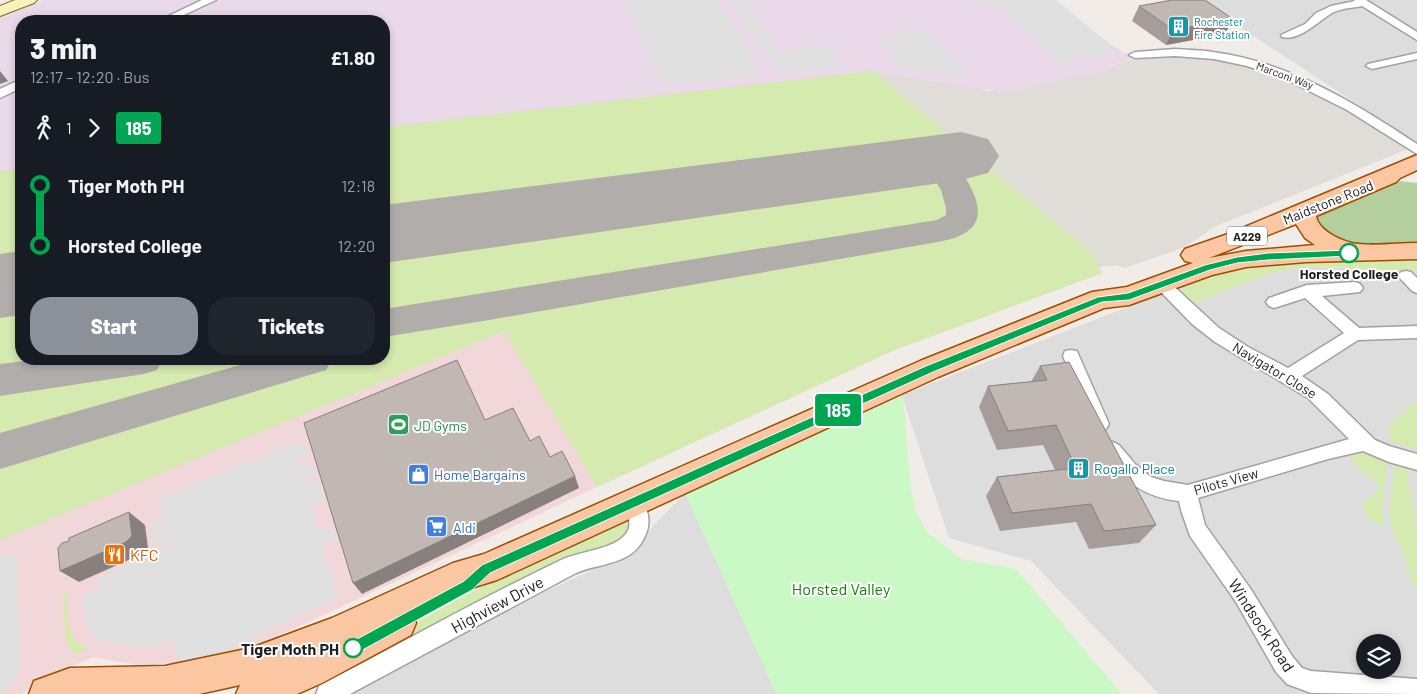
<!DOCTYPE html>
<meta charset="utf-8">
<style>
body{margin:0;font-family:Barlow,sans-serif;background:#20242c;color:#f1f3f6;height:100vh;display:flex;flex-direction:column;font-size:19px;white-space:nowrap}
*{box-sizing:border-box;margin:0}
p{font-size:16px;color:#9ea1a6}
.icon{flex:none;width:28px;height:28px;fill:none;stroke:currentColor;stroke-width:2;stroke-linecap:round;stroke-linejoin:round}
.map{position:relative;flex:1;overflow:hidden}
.side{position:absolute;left:15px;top:15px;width:375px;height:350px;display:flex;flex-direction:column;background:#171b24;border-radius:20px;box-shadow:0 2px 8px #0003}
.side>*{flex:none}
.badge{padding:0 10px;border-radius:4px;font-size:18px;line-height:32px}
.buttons{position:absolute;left:1356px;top:634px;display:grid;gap:10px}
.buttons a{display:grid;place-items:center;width:45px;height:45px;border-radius:50%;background:#171b24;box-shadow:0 2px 8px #0003;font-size:25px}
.map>.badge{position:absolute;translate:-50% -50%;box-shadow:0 0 0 2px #fff}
.legs{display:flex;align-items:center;gap:8px;height:55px;padding:0 15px;font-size:16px}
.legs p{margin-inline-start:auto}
.head{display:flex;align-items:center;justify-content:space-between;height:85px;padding:0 15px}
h1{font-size:28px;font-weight:800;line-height:38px}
.action{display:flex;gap:10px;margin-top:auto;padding:10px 15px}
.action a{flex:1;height:58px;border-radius:20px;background:#8c9099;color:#fff;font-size:20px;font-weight:800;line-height:58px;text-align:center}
.action a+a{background:#20242c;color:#f1f3f6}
ul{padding:0 15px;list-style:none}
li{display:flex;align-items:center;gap:18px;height:60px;font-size:19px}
li i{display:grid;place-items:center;width:8px;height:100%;margin:0 6px;background:currentColor}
li i::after{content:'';width:12px;height:12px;margin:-6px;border:4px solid;border-radius:50%;background:#171b24}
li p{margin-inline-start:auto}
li:first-child i{background:linear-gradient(#0000 50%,currentColor 0)}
li:last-child i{background:linear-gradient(currentColor 50%,#0000 0)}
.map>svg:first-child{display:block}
.residential{fill:#deddde;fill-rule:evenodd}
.commercial{fill:#f1d7da}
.industrial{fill:#ead9e9}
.airport{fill:#e0dcd8}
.grass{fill:#d5eaae}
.forest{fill:#b4cf9d}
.park{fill:#caf9c6}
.parking{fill:#e0e0e0}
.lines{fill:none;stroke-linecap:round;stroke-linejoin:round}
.taxiway{fill:#b0adaa;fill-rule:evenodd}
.runway{fill:#b0adaa;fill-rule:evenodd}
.minor-casing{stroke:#a1a1a1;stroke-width:3}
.secondary-casing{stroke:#797206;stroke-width:2}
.primary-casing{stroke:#9b4f02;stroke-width:3}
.minor{fill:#fff;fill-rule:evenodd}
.secondary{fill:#f9f2bd;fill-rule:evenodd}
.primary{fill:#fbc6a2;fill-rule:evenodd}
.wall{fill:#a69d9a}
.shaded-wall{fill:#87807d}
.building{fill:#c1b7b3;stroke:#87807d}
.line-1{fill:#00a651;stroke:#fff}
.stop-1-dot{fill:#fff;stroke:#00a651;stroke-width:2.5}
.labels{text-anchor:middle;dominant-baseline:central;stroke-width:4;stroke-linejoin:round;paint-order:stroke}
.far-culture-label{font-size:11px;fill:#0d838f;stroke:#fff;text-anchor:start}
.far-street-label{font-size:11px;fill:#202020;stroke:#fff}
.shield{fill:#fff;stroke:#636363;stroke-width:1}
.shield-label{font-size:12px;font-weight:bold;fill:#202020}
.street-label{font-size:14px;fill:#202020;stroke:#fff}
.stop-label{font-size:14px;font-weight:bold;fill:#202020;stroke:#fff}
.leisure-label{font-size:14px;fill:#27864d;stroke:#fff;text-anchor:start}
.culture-label{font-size:14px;fill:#0d838f;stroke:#fff;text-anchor:start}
.shop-label{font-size:14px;fill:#366cbe;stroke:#fff;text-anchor:start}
.near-food-label{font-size:16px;fill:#c56008;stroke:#fff;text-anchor:start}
.near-park-label{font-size:16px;fill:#17800d;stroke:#fff}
.near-street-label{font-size:16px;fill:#202020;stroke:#fff}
.near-stop-label{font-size:16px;font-weight:bold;fill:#202020;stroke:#fff;text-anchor:end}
</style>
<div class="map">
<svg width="1417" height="694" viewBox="0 0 1417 694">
<rect width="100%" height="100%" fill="#f1ece7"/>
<path class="residential" d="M1199,0H1417V143L1390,126Z
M1306,254L1326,268L1417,266V694H1159L1031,561L949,538L902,395L1184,285ZM1365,642H1392V670H1365Z
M685,493L775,690L780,694H343L481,620L624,556Z"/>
<path class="commercial" d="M505,331L597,487L266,642L214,656L178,663L138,665L93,657L40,681L22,694H0V538Z"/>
<path class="industrial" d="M44,0H208L159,21H21V80L0,90V17Z
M219,0H1056L1103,40L1135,59L1110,65L1114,69L1000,93L997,89L384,127V21H171Z
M21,88V169L0,171V97Z"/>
<path class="airport" d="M1169,56L1199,57L1232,61L1273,72L1336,102L1408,149L1214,227L1185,247L1125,268L1116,265L1099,267L1102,273L892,351L597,487L504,331L0,540V171L21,169V359H384V127L872,71L987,91L997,89L1000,93L1113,69L1110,66L1135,59Z"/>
<path class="grass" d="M872,71L1093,254L1102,273L892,351L597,487L504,331L0,540V171L21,169V359H384V127Z
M1417,257V273L1398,275L1356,273L1348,267L1295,268L1271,273L1189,305L1183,295L1181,289L1188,282L1253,265Z
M1415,401L1417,402V449L1391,442L1388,427Z
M1346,451H1371L1388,456L1382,509L1385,525L1369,521L1362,504L1381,486L1353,464L1355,462Z
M1396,458L1405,460L1417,529V591L1410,581L1407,564L1392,527L1389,512Z
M629,519L632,521L628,537L406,643L403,637L412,625L490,582Z
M68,592C64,614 68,637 87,650L76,655C62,645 64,610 64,594Z"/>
<path class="forest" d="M1400,181L1417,183V243L1351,245L1340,243L1312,218Z"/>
<path class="park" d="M903,396L911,490L917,514L928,533L962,559L1016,569L1122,694H780L775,691L685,493Z"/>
<path class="parking" d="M624,0H718L762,74L663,85Z
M730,0H745L782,53L828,45L844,66L779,74Z
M972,0H1056L1117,50L1106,52L1110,56L1088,60L1083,56L1069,59L1073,63L1063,65L1001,8L996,9L990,3L978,6Z
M925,29L973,80L902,68L878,38Z
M292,441L294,447L305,443L309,453L297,458L300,468L311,463L316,474L303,480L305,485L319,479L326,499L311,505L318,530L331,525L335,538L322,544L338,598L214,656L178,663L171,640L145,649L99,639L87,628L83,596L100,587L99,577L167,545L165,539L153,545L150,525L162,519L158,499L277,450Z
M18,551L19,670L13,682L0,694V558Z"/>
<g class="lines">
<path class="taxiway" d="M937,150L948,152C961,172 997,214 965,233C956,239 943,241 932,243L489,320L384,337V309L937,220L946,215V208L941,190L922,159L926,152Z
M40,359H163L157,370L144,374L0,396V364Z
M261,359H332L326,370L0,469V433Z"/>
<path class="runway" d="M961,132L988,139L999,156L988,173L961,180L384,263V205Z
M21,251V315L0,318V254Z"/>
<defs>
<path id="minor" d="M202,0H216L171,21H158Z
M1354,0H1366L1417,32V40L1362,6C1353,8 1343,8 1334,12C1320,19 1300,42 1282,37L1281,35L1305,24L1316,13L1331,6L1355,1Z
M1175,49C1188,50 1201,50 1213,52C1289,62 1355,103 1417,144V154L1347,110L1281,77L1247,66L1214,59L1175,56L1135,58L1129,55L1135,52Z
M1417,53V59L1372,69L1366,66L1368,64Z
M17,81H21V88L0,98V89Z
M1406,271L1411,272L1417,278V293L1412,291L1398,276L1401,272Z
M1162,278L1167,280L1219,328L1248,347L1288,368L1344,333L1305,298L1274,308L1269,306L1266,302L1269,298L1307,285L1355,282L1360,284L1363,288L1360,292L1322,296L1359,328L1417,326V338L1358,340L1302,376L1328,394L1375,440L1389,446L1417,454V470L1389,462L1363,451L1328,459L1198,498L1205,525L1250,588L1292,656L1302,668L1311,671L1417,679V694L1311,693L1287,684L1276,672L1236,602L1190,536L1181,510L1179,501C1147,498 1118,480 1104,450L1107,445L1113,442L1119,445L1135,464L1151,477L1164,481L1188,485L1349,439L1308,398L1215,342L1192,324L1157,288L1154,284L1157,280Z
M1071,350L1077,351L1079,356L1109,424L1106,429L1100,431L1094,429L1091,424L1063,356L1065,351Z
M635,494L642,497C648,512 652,523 644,538C632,565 599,563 576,573L350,694H316L319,686C400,644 479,599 561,560C580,551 610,550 624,536C637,523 622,510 628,497Z"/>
<path id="secondary" d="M15,0H37L34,3L0,16V6Z"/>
<path id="primary" d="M1417,155V170L1400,178L1396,182L1316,216C1318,231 1344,243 1359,244C1378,246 1398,243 1417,243V259L1306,262L1246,267L1212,275L1129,305L1104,308L938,377L497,580L468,589L413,615L416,623L411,635L322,683L297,694H236L240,685L199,694H29L34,681L70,668L165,666L251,648L332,618L453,563L484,554L920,361L1092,292L1127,287L1193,263L1185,261L1181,255L1185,249L1228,234ZM1296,224L1305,238L1315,245L1246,251L1209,258Z"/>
</defs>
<use href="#minor" class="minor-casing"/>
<use href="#secondary" class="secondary-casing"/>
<use href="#primary" class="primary-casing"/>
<use href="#minor" class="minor"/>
<use href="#secondary" class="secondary"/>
<use href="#primary" class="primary"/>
</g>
<path class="wall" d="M1139,6L1225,34L1166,45L1132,21Z
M1040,366L1156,525L1139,543L1089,549L1076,522L1000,531L986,496L997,477L1055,470L1043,445L997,450L979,407L988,386L1031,382Z"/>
<path class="shaded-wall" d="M1233,19L1225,34L1166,45L1173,30Z
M0,71L8,81L0,84Z
M575,476L579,488L362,594L353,583Z
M129,512L145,525L148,548L142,554L79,582L60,571Z"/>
<path class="building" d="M1172,0H1205L1233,19L1173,30L1139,6Z
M457,360L485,420L513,408L530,441L539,436L550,457L562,451L575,476L353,583L304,423Z
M1069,362L1156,525L1104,531L1091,504L1012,513L997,477L1076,468L1056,425L1008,431L988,386L1047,380L1040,366Z
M129,512L132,536L126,542L60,571L58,548L62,543L69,541V538Z"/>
<path class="line-1" d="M1349,250L1354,253L1349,256L1268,260L1237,263L1210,270L1129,300L1102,302L933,372L490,573L472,590L357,653L353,654L348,653L346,648L348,644L464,581L482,565L926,366L1098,297L1128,293L1205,265L1237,257L1268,253Z"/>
<defs>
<symbol id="building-square" viewBox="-11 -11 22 22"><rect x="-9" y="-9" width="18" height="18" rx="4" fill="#0f9aa8" stroke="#fff"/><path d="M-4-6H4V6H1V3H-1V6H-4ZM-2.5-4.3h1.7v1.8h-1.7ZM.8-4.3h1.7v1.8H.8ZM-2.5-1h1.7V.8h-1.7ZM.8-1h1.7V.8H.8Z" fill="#fff"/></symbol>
<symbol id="stadium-square" viewBox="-11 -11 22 22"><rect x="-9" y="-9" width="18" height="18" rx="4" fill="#2e9e5b" stroke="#fff"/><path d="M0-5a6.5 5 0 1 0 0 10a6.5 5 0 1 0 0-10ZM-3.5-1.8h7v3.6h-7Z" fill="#fff"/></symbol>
<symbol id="shop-square" viewBox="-11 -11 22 22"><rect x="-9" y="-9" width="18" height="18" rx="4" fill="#3f7fe0" stroke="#fff"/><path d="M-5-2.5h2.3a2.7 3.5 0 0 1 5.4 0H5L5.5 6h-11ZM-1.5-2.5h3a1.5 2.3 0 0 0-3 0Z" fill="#fff"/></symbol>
<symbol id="supermarket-square" viewBox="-11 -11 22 22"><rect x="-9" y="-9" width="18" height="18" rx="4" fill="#3f7fe0" stroke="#fff"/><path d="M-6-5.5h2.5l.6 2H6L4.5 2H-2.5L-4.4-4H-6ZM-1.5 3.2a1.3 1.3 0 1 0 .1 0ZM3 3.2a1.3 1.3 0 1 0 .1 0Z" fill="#fff"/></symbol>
<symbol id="restaurant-square" viewBox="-11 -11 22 22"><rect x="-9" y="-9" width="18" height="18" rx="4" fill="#e8710a" stroke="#fff"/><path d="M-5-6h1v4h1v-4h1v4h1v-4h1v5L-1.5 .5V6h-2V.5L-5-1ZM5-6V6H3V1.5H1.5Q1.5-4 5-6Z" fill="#fff"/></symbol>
</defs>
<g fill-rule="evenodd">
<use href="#building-square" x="1166" y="14" width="25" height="25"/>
<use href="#stadium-square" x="386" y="412" width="25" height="25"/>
<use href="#building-square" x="1066" y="456" width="25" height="25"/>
<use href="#shop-square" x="406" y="462" width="25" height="25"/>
<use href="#supermarket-square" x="424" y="514" width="25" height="25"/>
<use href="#restaurant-square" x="102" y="542" width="25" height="25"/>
</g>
<g class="stop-1-dot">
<circle cx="1349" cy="253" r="9"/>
<circle cx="353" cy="648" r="9"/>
</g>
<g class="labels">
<g class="far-culture-label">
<text x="1194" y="21">Rochester<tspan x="1194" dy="13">Fire Station</tspan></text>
</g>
<g class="far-street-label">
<text transform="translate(1285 75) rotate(20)">Marconi Way</text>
</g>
<rect class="shield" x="1227" y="226.5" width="40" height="19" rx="4"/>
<g class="shield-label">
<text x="1247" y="236">A229</text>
</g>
<g class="street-label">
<text transform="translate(1328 202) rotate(-22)">Maidstone Road</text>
<text transform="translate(1275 370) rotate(31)">Navigator Close</text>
<text transform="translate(1226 481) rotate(-16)">Pilots View</text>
</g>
<g class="stop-label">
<text x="1349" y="273">Horsted College</text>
</g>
<g class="leisure-label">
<text x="414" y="425">JD Gyms</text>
</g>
<g class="culture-label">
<text x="1094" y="468">Rogallo Place</text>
</g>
<g class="shop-label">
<text x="434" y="474">Home Bargains</text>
<text x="453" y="527">Aldi</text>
</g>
<g class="near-food-label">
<text x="130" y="554">KFC</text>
</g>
<g class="near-park-label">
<text x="841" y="588">Horsted Valley</text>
</g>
<g class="near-street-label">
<text transform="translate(497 604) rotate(-28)">Highview Drive</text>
<text transform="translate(1262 625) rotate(57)">Windsock Road</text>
</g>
<g class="near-stop-label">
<text x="339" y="648">Tiger Moth PH</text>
</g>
</g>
</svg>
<div class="buttons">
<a><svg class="icon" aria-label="layers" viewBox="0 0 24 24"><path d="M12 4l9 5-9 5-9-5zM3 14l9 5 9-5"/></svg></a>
</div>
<b class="badge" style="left:838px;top:410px;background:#00a651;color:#fff">185</b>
<section class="side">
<div class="head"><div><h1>3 min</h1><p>12:17 – 12:20 · Bus</p></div><b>£1.80</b></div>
<div class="legs"><svg class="icon" aria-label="walk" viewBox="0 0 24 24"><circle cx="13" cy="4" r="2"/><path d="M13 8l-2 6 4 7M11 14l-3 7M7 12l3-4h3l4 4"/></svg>1<svg class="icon" aria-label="forward" viewBox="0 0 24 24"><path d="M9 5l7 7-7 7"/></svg><b class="badge" style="background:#00a651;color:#fff">185</b></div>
<ul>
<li><i style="color:#00a651"></i><b>Tiger Moth PH</b><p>12:18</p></li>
<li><i style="color:#00a651"></i><b>Horsted College</b><p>12:20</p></li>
</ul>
<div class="action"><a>Start</a><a>Tickets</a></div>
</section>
</div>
